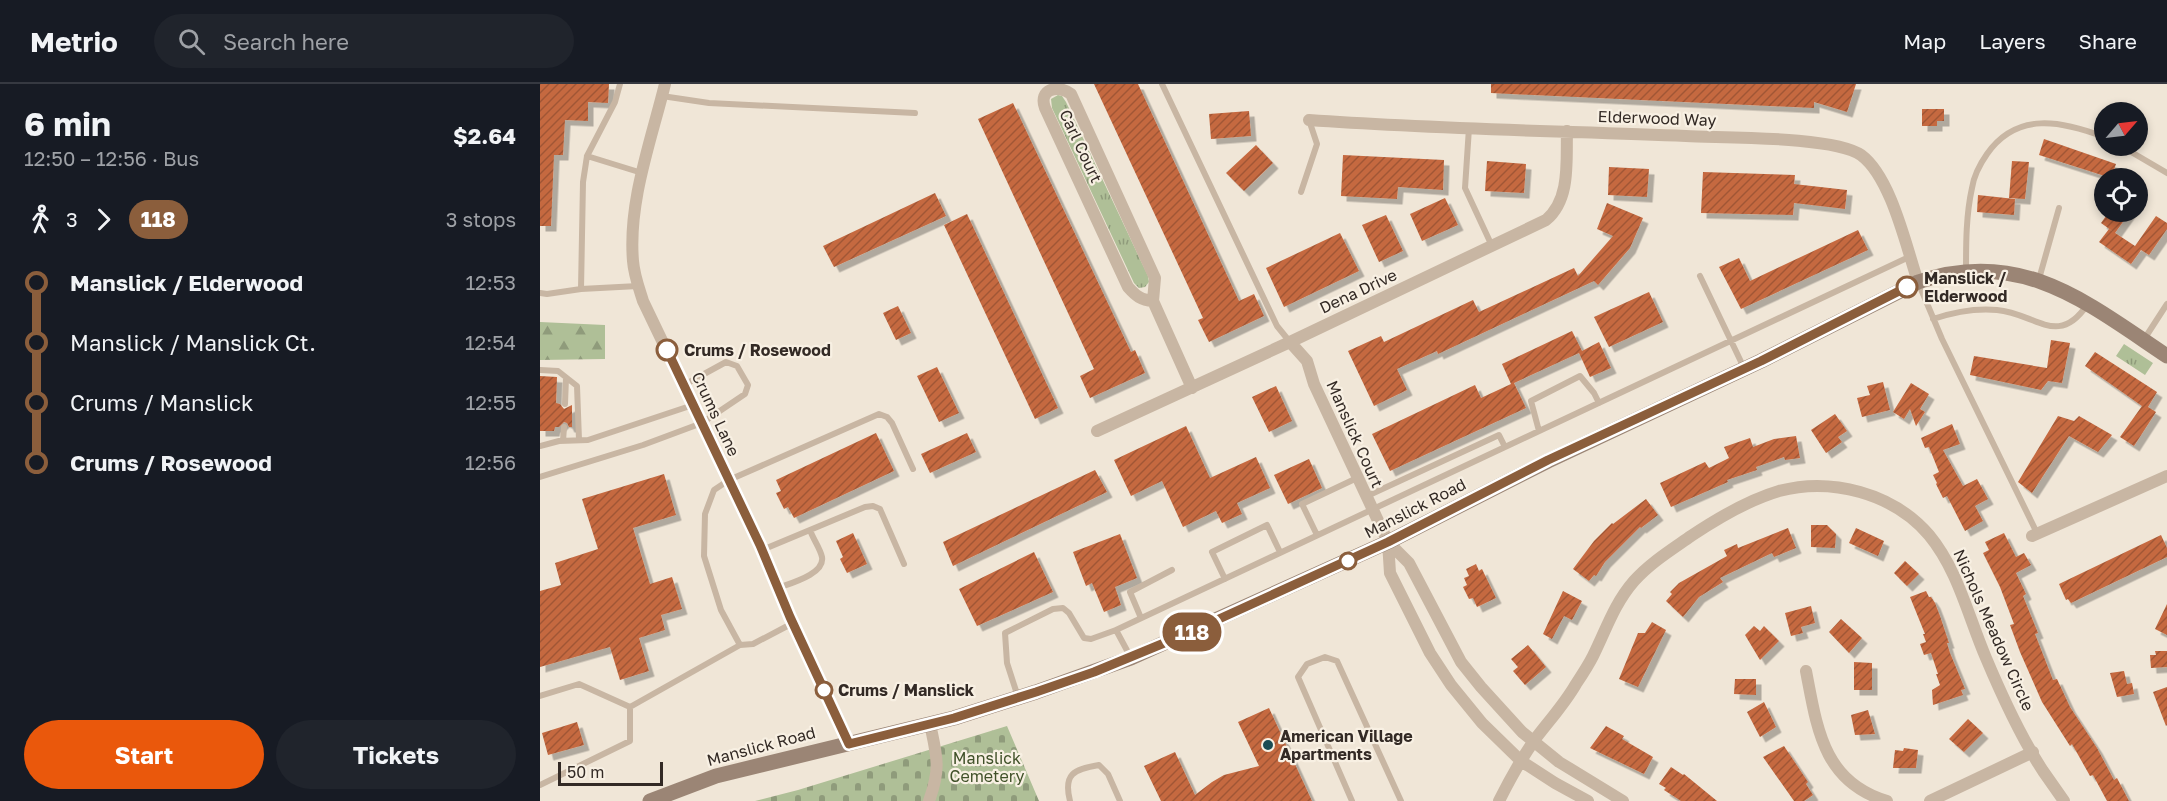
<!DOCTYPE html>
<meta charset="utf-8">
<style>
body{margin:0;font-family:"Golos Text",sans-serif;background:#20242c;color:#f1f3f6;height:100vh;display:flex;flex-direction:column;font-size:22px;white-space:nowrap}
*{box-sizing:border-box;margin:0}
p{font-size:20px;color:#9ea1a6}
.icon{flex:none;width:33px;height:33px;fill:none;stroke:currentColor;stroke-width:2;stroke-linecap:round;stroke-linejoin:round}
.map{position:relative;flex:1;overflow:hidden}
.drawer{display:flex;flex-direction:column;background:#171b24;width:540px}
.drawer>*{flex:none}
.badge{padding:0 12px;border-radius:20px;font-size:21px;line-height:39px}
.needle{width:39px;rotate:62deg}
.tools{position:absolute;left:1554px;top:18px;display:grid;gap:12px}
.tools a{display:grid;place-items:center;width:54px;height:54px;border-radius:50%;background:#171b24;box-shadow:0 3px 9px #0003;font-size:30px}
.scale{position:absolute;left:18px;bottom:15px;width:105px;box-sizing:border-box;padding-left:6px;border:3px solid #332a25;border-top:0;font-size:16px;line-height:21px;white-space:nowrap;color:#332a25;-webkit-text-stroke:4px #f8f0e3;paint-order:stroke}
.map>.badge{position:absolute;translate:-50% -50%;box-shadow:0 0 0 3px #fff}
.legs{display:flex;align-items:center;gap:9px;height:66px;padding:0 24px;font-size:20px}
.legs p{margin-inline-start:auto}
.head{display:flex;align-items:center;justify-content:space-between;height:102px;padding:0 24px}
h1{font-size:33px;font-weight:700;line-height:45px}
.cta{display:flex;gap:12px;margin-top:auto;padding:12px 24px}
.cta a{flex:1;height:69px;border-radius:36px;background:#ea580c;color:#fff;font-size:24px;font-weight:700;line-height:69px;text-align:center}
.cta a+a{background:#20242c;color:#f1f3f6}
ul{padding:0 24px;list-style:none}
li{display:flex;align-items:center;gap:21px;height:60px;font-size:22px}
li i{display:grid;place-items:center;width:9px;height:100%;margin:0 8px;background:currentColor}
li i::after{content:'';width:15px;height:15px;margin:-8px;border:4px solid;border-radius:50%;background:#171b24}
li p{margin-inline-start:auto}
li:first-child i{background:linear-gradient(#0000 50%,currentColor 0)}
li:last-child i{background:linear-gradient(currentColor 50%,#0000 0)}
header{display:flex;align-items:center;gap:36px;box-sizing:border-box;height:84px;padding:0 30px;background:#171b24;border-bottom:2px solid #363941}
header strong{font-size:28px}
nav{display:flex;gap:33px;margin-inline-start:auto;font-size:21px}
.search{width:420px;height:54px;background:#20242c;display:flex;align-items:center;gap:15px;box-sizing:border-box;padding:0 21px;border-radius:33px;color:#9ea1a6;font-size:22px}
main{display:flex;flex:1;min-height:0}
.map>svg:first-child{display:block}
.grass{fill:url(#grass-tufts)}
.forest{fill:url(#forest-firs)}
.cemetery{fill:url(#cemetery-stones)}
.building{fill:url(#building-hatch);filter:url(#shadow)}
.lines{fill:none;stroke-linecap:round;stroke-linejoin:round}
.service{stroke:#c8b6a3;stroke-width:6}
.minor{stroke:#c8b6a3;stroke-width:12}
.secondary{stroke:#9b8575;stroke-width:15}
.line-1-casing{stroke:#fff;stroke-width:14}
.line-1{stroke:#8b5e3c;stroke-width:9}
.stop-1-dot{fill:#fff;stroke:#8b5e3c;stroke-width:3}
.poi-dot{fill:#1b4c54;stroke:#f8f0e3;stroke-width:2}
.labels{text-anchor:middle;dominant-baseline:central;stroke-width:4.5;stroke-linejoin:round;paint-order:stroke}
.street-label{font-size:16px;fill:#332a25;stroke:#f8f0e3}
.stop-label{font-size:16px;font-weight:bold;fill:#332a25;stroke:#f8f0e3;text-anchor:start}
.poi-label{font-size:16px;font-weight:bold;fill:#332a25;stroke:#f8f0e3;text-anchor:start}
.park-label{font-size:16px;fill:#405129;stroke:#f8f0e3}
</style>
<header>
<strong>Metrio</strong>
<div class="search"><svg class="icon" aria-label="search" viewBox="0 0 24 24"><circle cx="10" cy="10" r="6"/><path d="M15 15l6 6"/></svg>Search here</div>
<nav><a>Map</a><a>Layers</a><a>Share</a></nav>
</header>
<main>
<section class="drawer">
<div class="head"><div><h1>6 min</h1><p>12:50 – 12:56 · Bus</p></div><b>$2.64</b></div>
<div class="legs"><svg class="icon" aria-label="walk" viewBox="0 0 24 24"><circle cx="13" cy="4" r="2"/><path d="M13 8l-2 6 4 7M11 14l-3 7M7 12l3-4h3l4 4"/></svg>3<svg class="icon" aria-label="forward" viewBox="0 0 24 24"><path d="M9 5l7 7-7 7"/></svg><b class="badge" style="background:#8b5e3c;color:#fff">118</b><p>3 stops</p></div>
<ul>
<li><i style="color:#8b5e3c"></i><b>Manslick / Elderwood</b><p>12:53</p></li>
<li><i style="color:#8b5e3c"></i><span>Manslick / Manslick Ct.</span><p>12:54</p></li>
<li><i style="color:#8b5e3c"></i><span>Crums / Manslick</span><p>12:55</p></li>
<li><i style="color:#8b5e3c"></i><b>Crums / Rosewood</b><p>12:56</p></li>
</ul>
<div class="cta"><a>Start</a><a>Tickets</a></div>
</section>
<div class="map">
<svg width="1627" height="717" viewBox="0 0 1627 717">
<defs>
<pattern id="grass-tufts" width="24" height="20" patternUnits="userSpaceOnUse" patternTransform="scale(1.5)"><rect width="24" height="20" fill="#afbf97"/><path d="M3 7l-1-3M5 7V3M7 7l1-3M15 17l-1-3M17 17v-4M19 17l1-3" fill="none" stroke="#8f9b7b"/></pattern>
<pattern id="forest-firs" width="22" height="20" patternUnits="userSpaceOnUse" patternTransform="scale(1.5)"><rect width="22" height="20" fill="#afbf97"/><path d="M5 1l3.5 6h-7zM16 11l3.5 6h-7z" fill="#8f9b7b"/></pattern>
<pattern id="cemetery-stones" width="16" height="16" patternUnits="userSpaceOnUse" patternTransform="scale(1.5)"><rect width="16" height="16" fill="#afbf97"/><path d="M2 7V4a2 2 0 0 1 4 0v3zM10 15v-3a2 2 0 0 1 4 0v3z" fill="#8f9b7b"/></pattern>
<pattern id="building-hatch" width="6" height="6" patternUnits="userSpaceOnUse" patternTransform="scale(1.5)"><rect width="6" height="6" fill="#c56940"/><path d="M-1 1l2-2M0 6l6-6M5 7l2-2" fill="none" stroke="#a15735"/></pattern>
<filter id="shadow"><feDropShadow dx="5.5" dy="5.5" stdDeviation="0" flood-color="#0004"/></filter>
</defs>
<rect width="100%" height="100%" fill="#f0e6d7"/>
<path class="grass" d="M518,11L522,12L526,18L608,192L609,198L605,203L599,204L594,199L512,24L511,15Z
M1584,260L1613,279L1605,291L1576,272Z"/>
<path class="forest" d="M0,238L65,241V275L0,276Z"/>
<path class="cemetery" d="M467,642L499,717H215L258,706Z"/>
<path class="building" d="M0,0H69L68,19L48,18V37L25,36L23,71H14L11,142H0Z
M554,0H598L699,217L714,210L724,232L669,258L658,236L663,234Z
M951,0H1316L1307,28L1274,18V24L951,9Z
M473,19L591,268L595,266L605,289L550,314L540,292L554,285L438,35Z
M1382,25H1404V37H1397V42H1382Z
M709,27L711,52L671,55L669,30Z
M1504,55L1576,80L1571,94L1499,71Z
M716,61L733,79L704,107L686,89Z
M803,71L904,76L903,106L858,103L857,115L801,112Z
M947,77L986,80L984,109L945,107Z
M1472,77L1489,78L1485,115L1469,114Z
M1069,83L1109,85L1107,113L1068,111Z
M1163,88L1255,91L1254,100L1307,106L1305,125L1254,119L1253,131L1161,129Z
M395,109L406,132L294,183L283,162Z
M1438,111L1475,115L1474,131L1437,128Z
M905,114L918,141L882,157L870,130Z
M1067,119L1103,134L1090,164L1058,201L1054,197L898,270L897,267L857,285L867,306L834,322L808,267L841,252L844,258L933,216L939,228L1034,184L1038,192L1073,152L1057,145Z
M1569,128H1590L1575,149L1561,139Z
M427,130L518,324L495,335L404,141Z
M846,131L863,167L839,178L822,141Z
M1616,132L1627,139V145L1609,171L1601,166L1591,180L1559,158L1569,145L1595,162Z
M1318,146L1328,166L1201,225L1179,183L1199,174L1210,197Z
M800,149L819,187L744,223L726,184Z
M1109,208L1123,238L1069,263L1054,233Z
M358,222L371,249L356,256L343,229Z
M1032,247L1042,267L1059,258L1071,284L1050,293L1039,269L974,299L986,324L850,387L832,350L935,301L941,314L971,300L962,280Z
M1511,256L1530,259L1522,299L1508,297L1501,306L1430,291L1434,272L1507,284Z
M1555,268L1617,308L1608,323L1616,328L1594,362L1580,353L1602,322L1545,282Z
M397,283L419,329L399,338L377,292Z
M0,292L17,293L16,319L20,320L24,325L32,321V343H29L27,339L24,338L19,343H15L14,347H0Z
M1343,298L1350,326L1322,333L1317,314L1330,311L1327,302Z
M1371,299L1389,310L1380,325L1385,328L1376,342L1370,325L1364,335L1353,328Z
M736,302L752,337L729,348L712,313Z
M1295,330L1307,347L1298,353L1302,358L1286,369L1271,346Z
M1518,332L1534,337L1539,332L1572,351L1558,368L1529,352L1492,409L1478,398Z
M1412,340L1420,360L1403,366L1423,402L1437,395L1448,415L1435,422L1443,437L1425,447L1407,412L1403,414L1396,400L1397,399L1393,391L1399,388L1389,363L1385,364L1381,354Z
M646,342L670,394L716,373L730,404L697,419L702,430L682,439L676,427L643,443L622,397L591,412L574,376Z
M336,349L354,387L254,434L248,423L244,425L236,409L241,407L236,396Z
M427,349L436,368L390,389L381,370Z
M1256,352L1260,374L1245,376L1244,373L1216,383L1217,386L1187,396L1188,398L1131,423L1120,399L1165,378L1169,384L1189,374L1184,363L1210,354L1213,363L1234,355Z
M769,375L782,404L748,420L734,391Z
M555,386L567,408L413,482L403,458Z
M124,390L136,431L93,444L110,500L132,493L142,525L121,531L125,546L99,554L109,587L80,596L70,563L0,583V507L21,501L15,479L58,465L42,415Z
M1106,415L1118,431L1101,444L1100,443L1065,478L1056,492L1054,491L1049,497L1033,485L1054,457L1072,439L1073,440Z
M1271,441H1287L1296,450L1295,464L1271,463Z
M1248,444L1256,464L1234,473L1232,469L1180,494L1183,498L1159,513L1143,533L1126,517L1132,510L1130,508L1139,499L1187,472L1184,466L1197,460L1198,464Z
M1316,444L1344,457L1338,472L1309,459Z
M313,449L327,480L307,489L300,475L303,473L296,457Z
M1464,449L1476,473L1484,469L1491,481L1476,489L1486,510L1483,512L1498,549L1495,550L1513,596L1517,595L1530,623L1557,664L1574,696L1577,694L1589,717H1567L1553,691L1550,692L1532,660L1530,662L1502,618L1480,568L1470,541L1474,540L1460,503L1443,469L1449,466L1445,458Z
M580,450L597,494L575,503L581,521L564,528L552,499L546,502L533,468Z
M1621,451L1627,464V473L1531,519L1528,515L1526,516L1519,500Z
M494,468L513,508L437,542L419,505Z
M1365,477L1379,490L1367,502L1354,489Z
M936,480L939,487L942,485L956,514L937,523L933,514L929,515L923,503L927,501L924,494L929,492L926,485Z
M1023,507L1042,517L1032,536L1024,532L1012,555L1003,550Z
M1386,507L1389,513H1391L1395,519L1400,532L1409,559H1407L1410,569L1425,605L1421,606L1423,611L1393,621L1392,606L1400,601L1396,590H1398L1391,569L1384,571L1380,560L1386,558L1383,550H1385L1370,513Z
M1627,520V551L1615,545Z
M1271,522L1275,539L1261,543L1263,549L1251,552L1245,529Z
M1301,535L1322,554L1309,569L1289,548Z
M1112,538L1126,546L1098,603L1079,595L1098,549H1105Z
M1214,542L1220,547L1224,542L1239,557L1220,576L1205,551Z
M988,561L1006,583L985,601L973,587L978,583L971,575Z
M1615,567H1627V583L1611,584L1610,571H1616Z
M1314,578L1332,579V606H1314Z
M1584,587L1587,600L1592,599L1594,610L1577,613L1570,589Z
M1195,595H1216V611L1194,610Z
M1627,603V641L1626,642L1613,608Z
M1224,618L1236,643L1220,653L1207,628Z
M729,624L772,717H621L604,682L635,668L655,711L672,698L684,691L719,682L698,638Z
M1328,626L1335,650L1315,651L1311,631Z
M1428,635L1443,649L1424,668L1409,655Z
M37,638L44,661L8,671L2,649Z
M1066,642L1084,652L1082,655L1113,673L1104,690L1050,664Z
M1244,662L1268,698L1266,700L1273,711L1264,717H1254L1223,673Z
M1364,664L1378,666L1376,684H1353L1355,666L1363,667Z
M1131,683L1143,691L1144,690L1177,717H1141L1124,706L1126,704L1119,700Z"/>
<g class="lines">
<path class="service" d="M622,0L737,242L750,258
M122,12L169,19L375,29
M929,44L925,104L952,162
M1581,62L1627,89
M47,72L75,18L80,0
M761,108L777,60L769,36
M1426,187C1426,159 1426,131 1432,104C1434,91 1440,80 1447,70C1477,27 1522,37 1564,53
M1160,192L1204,284
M1499,195L1519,124
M1378,198L1402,255L1497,449
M41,205L43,98L47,72L102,89
M0,209L7,210L41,205L98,202
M1393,235C1414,228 1436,224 1457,226C1495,229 1518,264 1547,221
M1603,257L1627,220
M0,286L18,287L37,302L39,356
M25,320L26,294
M999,347L991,317L1040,292L1054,309L1059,319
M23,357L24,343
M0,362L19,357L48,356L153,321
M0,393L103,361L162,339L205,310L208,301L197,282L186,278L144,301
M825,413L959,351L965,363
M777,451L762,420L817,394
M222,466L325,423L333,422L340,425L364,480
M685,495L672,468L727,441L740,468
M238,504C251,499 285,490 282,473C280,464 273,455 270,446
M601,534L590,508L632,486
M253,539L213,560L200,561L181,526L164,472L165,430L174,406L189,396L339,330L347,333L352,339L373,385
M576,546L1369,173
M0,612L39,600L90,623V657L0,701
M478,613L467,579L465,549L513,525L523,524L529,529L544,554L551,555L576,546L590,572
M90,623L200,561
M530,717C523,690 534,685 559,681L568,690L580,717
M812,717L758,593L767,580L785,573L797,577L861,717"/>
<path class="minor" d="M125,0C111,57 88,118 93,177C94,191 99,204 103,217L220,461L250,533L309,659
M769,36C894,45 1020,47 1146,52C1183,54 1294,52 1321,71C1351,93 1366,162 1378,198
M613,217C601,216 596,212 588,203L505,24C498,5 518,0 531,10L615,194L613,217L652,304
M750,258L767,277L774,300L848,458L869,479L921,578L941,603L982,648L1019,678L1083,717
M557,347L750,258L1006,136C1031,115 1026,77 1027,47
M1492,452L1627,392
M848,458L850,489L890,569L911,601L942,639L981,677L1015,699L1048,717
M1266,587C1277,644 1283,698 1347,717
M389,717C401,684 397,673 390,640
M959,717C969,697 980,677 993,658C1007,639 1024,621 1036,600C1042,591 1048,582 1053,572C1066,546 1074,520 1094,497C1110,479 1131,466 1151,452C1178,434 1208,416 1239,407C1291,393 1353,409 1389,451C1418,486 1428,532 1446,574C1462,612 1480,652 1503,687C1510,697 1517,707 1524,717
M1390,717L1493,668"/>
<path class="secondary" d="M110,717L176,692L414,634L496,608L591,574L848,458L1008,377L1221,277L1378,198C1481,163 1546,218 1627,272"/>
</g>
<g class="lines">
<defs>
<path id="line-1" d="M127,266L220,461L250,533L309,660L414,634L496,608L554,588L646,550L848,458L1008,376L1221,277L1367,203"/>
</defs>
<use href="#line-1" class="line-1-casing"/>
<use href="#line-1" class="line-1"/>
</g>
<g class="stop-1-dot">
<circle cx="1367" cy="203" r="10"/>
<circle cx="127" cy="266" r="10"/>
<circle cx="808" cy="477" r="8"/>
<circle cx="284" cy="606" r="8"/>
</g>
<circle class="poi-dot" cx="728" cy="661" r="6"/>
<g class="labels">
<g class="street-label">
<text transform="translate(1117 34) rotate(2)">Elderwood Way</text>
<text transform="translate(541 62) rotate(65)">Carl Court</text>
<text transform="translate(818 207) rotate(-25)">Dena Drive</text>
<text transform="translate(176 330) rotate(65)">Crums Lane</text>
<text transform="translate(815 350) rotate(66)">Manslick Court</text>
<text transform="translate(875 424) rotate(-27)">Manslick Road</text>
<text transform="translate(1454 546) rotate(66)">Nichols Meadow Circle</text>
<text transform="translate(221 662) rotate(-15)">Manslick Road</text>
</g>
<g class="stop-label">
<text x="1384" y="194">Manslick /<tspan x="1384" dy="18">Elderwood</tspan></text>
<text x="144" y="266">Crums / Rosewood</text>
<text x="298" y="606">Crums / Manslick</text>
</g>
<g class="poi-label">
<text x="740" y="652">American Village<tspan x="740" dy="18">Apartments</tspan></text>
</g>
<g class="park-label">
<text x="447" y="674">Manslick<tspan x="447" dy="18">Cemetery</tspan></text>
</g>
</g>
</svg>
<div class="tools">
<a><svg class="needle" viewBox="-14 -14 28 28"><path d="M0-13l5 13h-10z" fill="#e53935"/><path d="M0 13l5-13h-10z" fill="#9ea1a6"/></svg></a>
<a><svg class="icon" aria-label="locate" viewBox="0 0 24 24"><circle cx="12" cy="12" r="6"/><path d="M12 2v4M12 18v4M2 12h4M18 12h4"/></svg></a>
</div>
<div class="scale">50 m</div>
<b class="badge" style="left:652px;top:548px;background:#8b5e3c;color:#fff">118</b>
</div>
</main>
